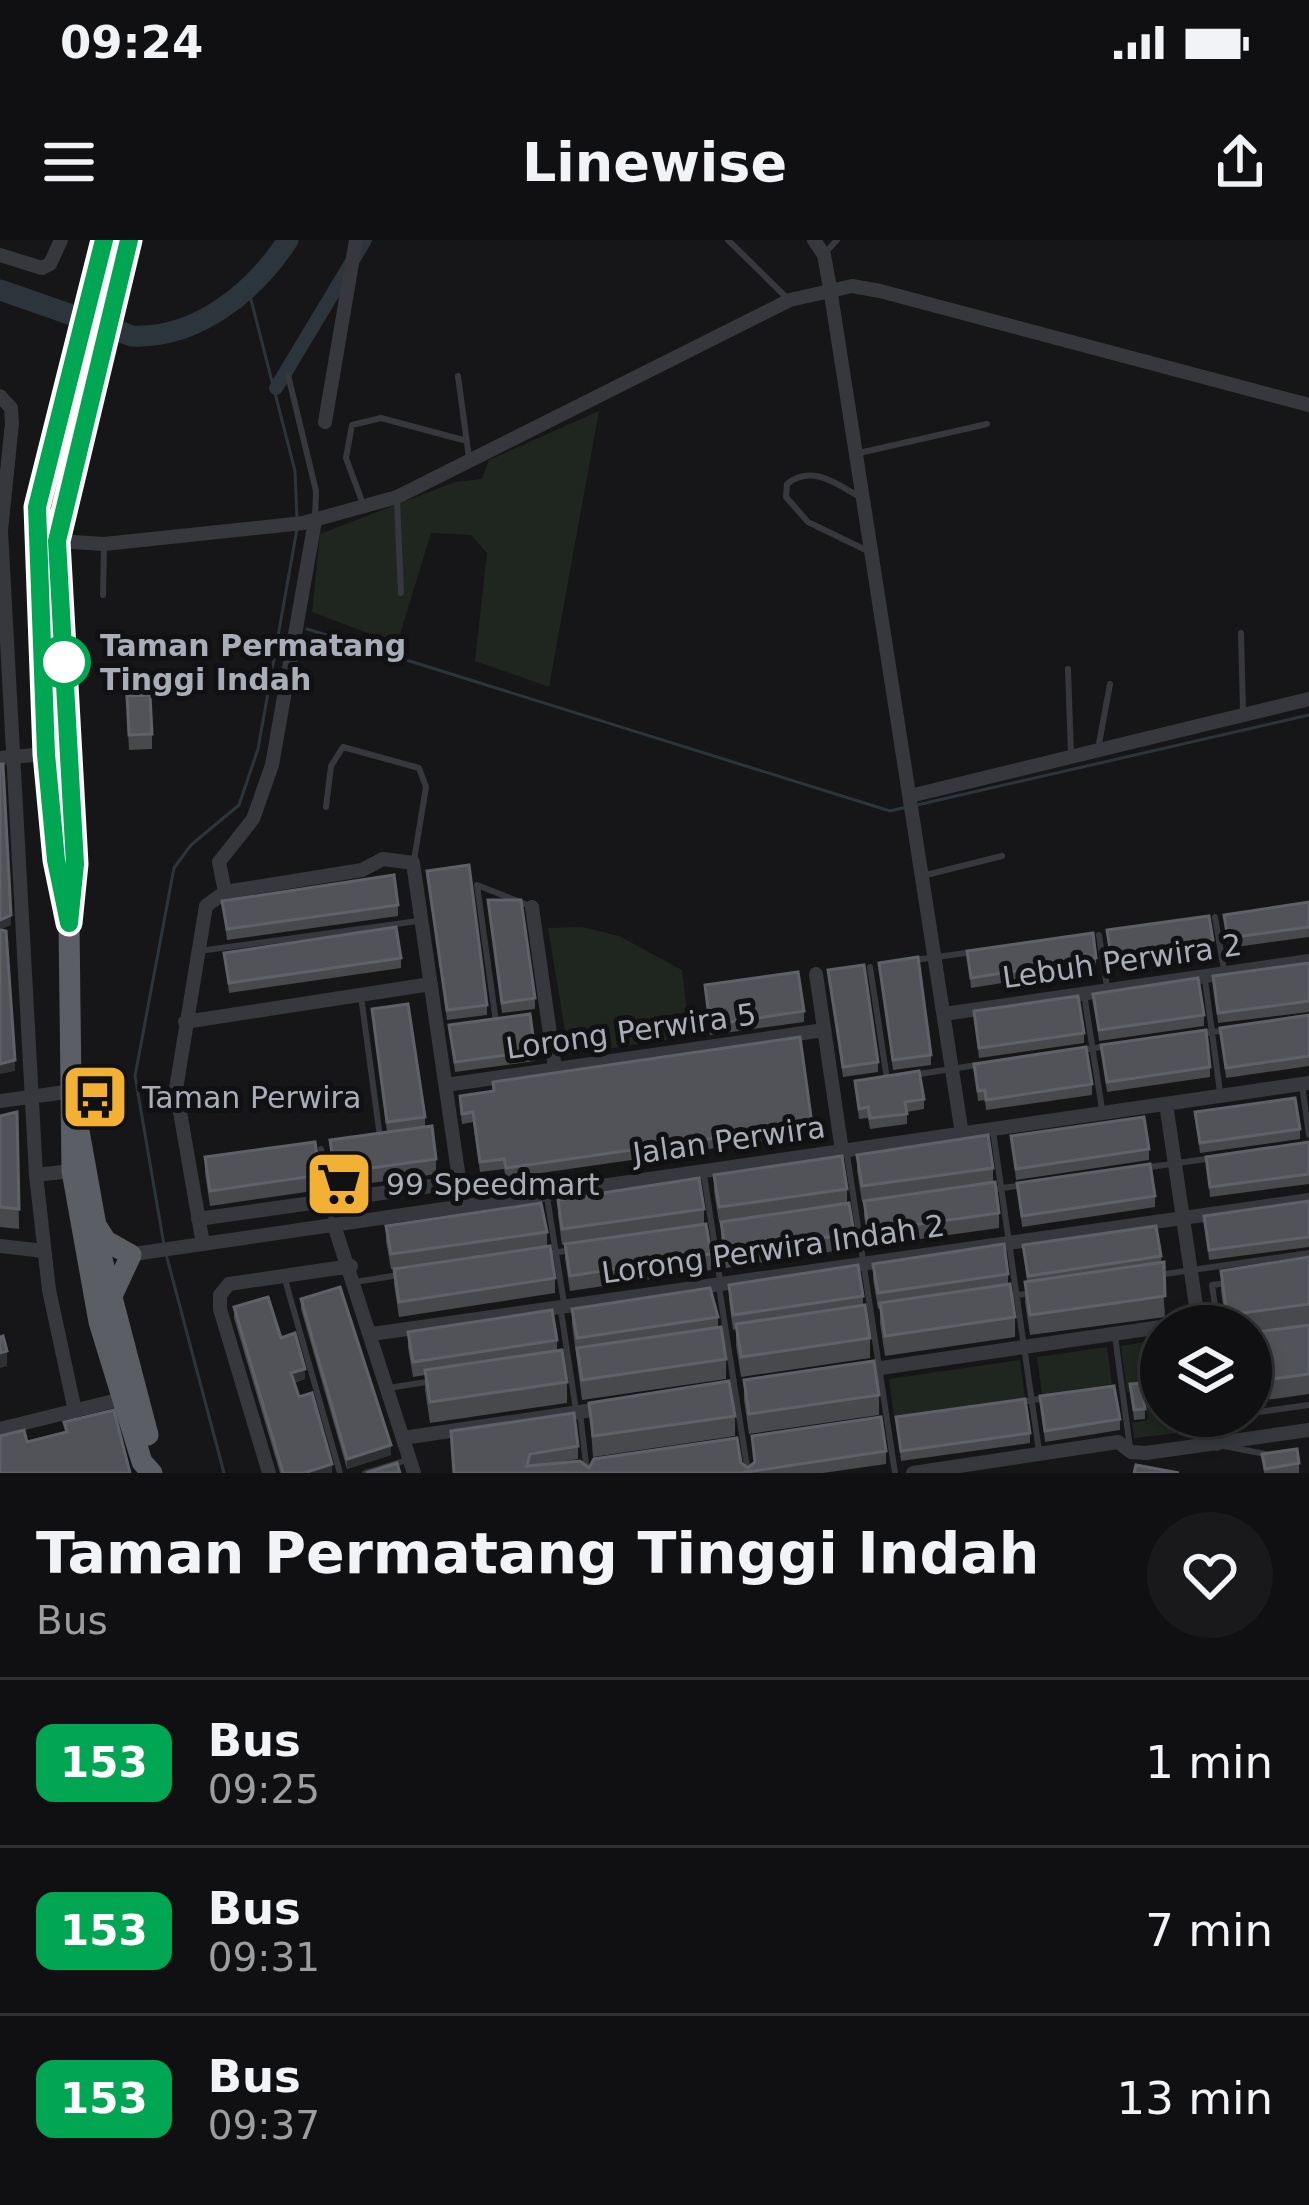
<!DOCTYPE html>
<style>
body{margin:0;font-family:"DejaVu Sans",sans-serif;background:#19191b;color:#f1f3f6;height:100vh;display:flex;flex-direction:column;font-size:45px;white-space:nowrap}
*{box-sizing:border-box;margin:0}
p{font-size:39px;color:#9c9d9f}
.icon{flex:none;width:66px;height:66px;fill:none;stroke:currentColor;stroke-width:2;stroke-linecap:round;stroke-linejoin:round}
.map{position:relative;height:1233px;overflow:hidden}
.sheet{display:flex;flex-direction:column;background:#101012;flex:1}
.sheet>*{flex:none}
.badge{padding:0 24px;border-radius:18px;font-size:42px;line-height:78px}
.controls{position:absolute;left:1140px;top:1065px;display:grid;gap:24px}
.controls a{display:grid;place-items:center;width:132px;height:132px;border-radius:50%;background:#101012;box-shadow:0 6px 18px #0003,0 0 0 3px #303032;font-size:60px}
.map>.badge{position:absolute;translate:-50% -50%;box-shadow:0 0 0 6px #fff}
.round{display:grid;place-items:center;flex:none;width:126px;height:126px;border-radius:63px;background:#19191b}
.overview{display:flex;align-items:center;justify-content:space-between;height:204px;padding:0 36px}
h1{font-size:57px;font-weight:800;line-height:90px}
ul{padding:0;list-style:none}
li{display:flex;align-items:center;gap:36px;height:168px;padding:0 36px;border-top:3px solid #303032}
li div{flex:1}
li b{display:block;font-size:45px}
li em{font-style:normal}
li .badge{min-width:132px;font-weight:700;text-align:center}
.status{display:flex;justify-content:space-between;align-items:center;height:84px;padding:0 60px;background:#101012;direction:ltr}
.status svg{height:33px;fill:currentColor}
header{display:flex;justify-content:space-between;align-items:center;height:156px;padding:0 36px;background:#101012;font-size:54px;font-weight:800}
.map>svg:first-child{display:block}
.green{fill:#1e261f}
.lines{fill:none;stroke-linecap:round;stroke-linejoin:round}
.stream{stroke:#2c353c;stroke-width:3}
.canal{stroke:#2c353c;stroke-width:14}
.river{stroke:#2c353c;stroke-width:21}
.service{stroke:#37383d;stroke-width:6}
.minor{stroke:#37383d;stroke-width:14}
.trunk{stroke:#5b5e65;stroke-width:21}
.wall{fill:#47494d}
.shaded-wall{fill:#2f3033}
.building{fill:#525359;stroke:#5f6168;stroke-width:3}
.line-casing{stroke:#fff;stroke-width:27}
.line{stroke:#00a651;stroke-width:18}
.stop-dot{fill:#fff;stroke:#00a651;stroke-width:6}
.labels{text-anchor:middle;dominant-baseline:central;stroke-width:10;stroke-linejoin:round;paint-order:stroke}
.stop-label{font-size:30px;font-weight:bold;fill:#a8adb8;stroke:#111113;text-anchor:start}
.street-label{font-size:30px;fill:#a8adb8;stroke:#111113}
.poi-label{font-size:30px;fill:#a8adb8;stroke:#111113;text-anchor:start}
</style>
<div class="status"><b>09:24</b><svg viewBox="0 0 49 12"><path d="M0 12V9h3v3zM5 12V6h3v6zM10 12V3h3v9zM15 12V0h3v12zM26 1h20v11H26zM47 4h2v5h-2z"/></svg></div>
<header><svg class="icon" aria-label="menu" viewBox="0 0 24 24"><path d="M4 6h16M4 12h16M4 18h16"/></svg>Linewise<svg class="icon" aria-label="share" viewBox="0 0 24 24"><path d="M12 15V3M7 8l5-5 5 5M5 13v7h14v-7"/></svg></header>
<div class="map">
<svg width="1309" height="1233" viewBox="0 0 1309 1233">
<rect width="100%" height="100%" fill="#161618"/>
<path class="green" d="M599,171L549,447L475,421L487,313L471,295L431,293L397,404L312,372L320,294L455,242L482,239L489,220Z
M582,687L619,696L682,730L690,796L569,815L548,688Z
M1161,1099V1176L1198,1179L1188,1192L1134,1198L1132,1183L1148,1180L1144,1151L1127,1152L1121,1106Z
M1107,1107L1112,1144L1042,1154L1037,1117Z
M1020,1120L1025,1158L894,1177L889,1139Z"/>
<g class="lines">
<path class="stream" d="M247,44L295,231L297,279
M307,389L890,571L907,567
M917,565L1309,475
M164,1005L135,836L174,628L191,605L239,565L258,509L297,289
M166,1014L224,1233"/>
<path class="canal" d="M276,148L365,0"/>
<path class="river" d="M0,50L132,96C197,99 254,52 288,0"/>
<path class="service" d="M728,0L787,58
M826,12L837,0
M288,135L316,251L315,278
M458,136L469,218
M859,213L987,184
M860,257C837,244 812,224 787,244L786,257L808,282L870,312
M397,261L401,353
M363,264L346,218L352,185L381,178L467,201
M103,355L104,307
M1241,393L1243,471
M1068,429L1071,513
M1098,509L1110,444
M326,567L331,526L343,507L419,528L426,547L414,620
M926,635L1002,616
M1215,677L1224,730
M1099,695L1107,747
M199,711L418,681
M915,720L973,712
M870,727L887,839
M1205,740L1220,852
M1084,754L1102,869
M361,756L380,897
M496,782L477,645L530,666
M1198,794L1227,790
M1080,810L1108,806
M913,835L977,825
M1302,845L1309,895
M993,891L1039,1211
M321,909L332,982
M847,914L895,1233
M1143,928L1213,918
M704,935L720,1040
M989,950L1023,945
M547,957L564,1063
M543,1014L572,1010
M1158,1035L1309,1013
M284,1036L340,1233
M355,1042L399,1035
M719,1047L748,1233
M1004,1057L1032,1053
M561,1071L576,1170
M1218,1086L1212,1045L1228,1043
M1115,1096L1130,1208
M388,1148L433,1141
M1019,1162L1047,1158
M580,1172L587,1233
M1251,1173L1309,1165
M1232,1176H1233
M1224,1206L1270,1215
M365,1233L407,1220"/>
<path class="minor" d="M814,0L824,15L830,48L962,894
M0,15L42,28L50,24L61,0
M0,156L11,168L12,183L1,291L36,935L49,1050L75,1171
M325,182L356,0
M57,301L104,304L303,283L397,257L790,60L852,46L880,51L1309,165
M0,518L46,514
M910,556L1309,459
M225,652L219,622L253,579L272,525L315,281
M532,667L555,829
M816,734L842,911
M944,774L1309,721
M185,782L431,744
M446,845L824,790
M0,861L73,851
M1166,864L1199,1086
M36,935L72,931
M198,979L460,942
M334,985L414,1233
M203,1004L176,849L206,666L225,652L362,630L383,619L413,623L463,966
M0,1006L44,1011
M127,1015L1309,843
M1171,1086L1199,1082
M372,1094L1309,960
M860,1131L1161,1087
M1213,1176L1217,1204
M0,1189L122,1159
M403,1198L606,1168
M269,1233L220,1069V1055L229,1044L351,1026
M913,1233L1118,1202L1131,1212L1146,1213L1309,1190"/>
<path class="trunk" d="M129,0L57,301L75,624L69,683L72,931L99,1082L142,1222L152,1233
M64,659L46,514L37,267L104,0
M76,874L102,1019L148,1195
M97,987L106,1001L131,1015L111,1058"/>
</g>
<path class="wall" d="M127,471L152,494V509L129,510Z
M427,631L487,765V775L447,780Z
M488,660L535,758V769L502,773Z
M222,661L398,665V676L227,700Z
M1309,662V697L1228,708L1224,675Z
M1107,690L1213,700V710L1111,725Z
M967,711L1096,718V728L971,748Z
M224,713L401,718V728L229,753Z
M879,723L931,815V825L893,830Z
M1309,723V772L1218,783L1213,736Z
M828,730L878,822V832L843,837Z
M705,745L804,771V782L710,795Z
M1093,754L1204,775V786L1099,801Z
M372,769L425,877V887L387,892Z
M974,771L1084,793V803L979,818Z
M1309,775V826L1226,838L1220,788Z
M449,785L535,811V821L455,832Z
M1101,805L1210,827V837L1107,852Z
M974,824L1092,844V855L986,870L985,860L978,861Z
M855,841L924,859V869L907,872V884L870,889L868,878L859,879Z
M493,842L812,884V894L506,938L504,929L480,932L473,882L462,884L460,866V856L493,851Z
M17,872L19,989L0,987V876Z
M1195,872L1300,889V899L1200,913Z
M1011,896L1149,909V920L1016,940Z
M330,900L436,919V934L335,948L330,915Z
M1309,902V944L1210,957L1206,917Z
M857,915L993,928V943L999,973V988L869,1006L864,976V961L862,962L857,930Z
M205,917L320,935V950L210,966L205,933Z
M714,935L847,949V964L854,993V1008L726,1028L721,997V982H719L714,951Z
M1017,943L1155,956V967L1022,987Z
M558,960L704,969V984L711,1014V1030L570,1051L565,1019V1004L562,1005L558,975Z
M1309,961V1007L1209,1020L1204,976Z
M386,986L547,992V1007L555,1038V1053L399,1077L394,1044V1029H391L386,1001Z
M1023,1005L1161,1016L1165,1077L1030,1095L1025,1062V1042H1027Z
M1309,1017V1085L1251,1092V1086H1226L1221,1051V1031Z
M873,1024L1008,1034V1045L1015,1077V1097L885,1116L880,1083V1068L878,1069L873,1039Z
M729,1045L863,1056V1066L870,1098V1118L741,1137L736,1105V1089L733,1090L729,1060Z
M301,1059L391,1215L347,1229L301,1069Z
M234,1067L281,1098L305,1139L294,1143L332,1233H280L234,1078Z
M572,1069L718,1077V1087L726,1119V1139L582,1160L572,1084Z
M1309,1085V1154L1251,1162V1093Z
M408,1092L557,1100V1111L567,1142V1163L430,1183L425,1150V1135L413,1137L408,1107Z
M744,1140L879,1155V1175L749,1194L744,1160Z
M1130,1144L1145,1169V1179L1134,1180Z
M1040,1156L1120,1179V1190L1045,1202Z
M589,1163L735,1176V1196L593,1217Z
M896,1177L1030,1193V1203L901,1221Z
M451,1191L578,1206V1219L531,1226L589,1228L741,1223L748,1228L754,1223L752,1196L886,1211V1224L823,1233H453Z
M1262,1214L1299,1223V1233H1264Z"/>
<path class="shaded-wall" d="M11,675V685L0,690V680Z
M15,820V831L0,834V824Z
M7,1111V1126L0,1128V1113Z
M305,1129V1139L291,1143V1133Z
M391,1205V1215L347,1229V1219Z
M332,1224V1233H304Z"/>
<path class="building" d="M150,455L152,494L129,495L127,456Z
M0,524H3L11,675L0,680Z
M469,625L487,765L447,770L427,631Z
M394,635L398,665L227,689L222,661Z
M488,660H521L535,758L502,763Z
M1309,662V687L1228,698L1224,675Z
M1209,676L1213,700L1111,715L1107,690Z
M396,687L401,718L229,743L224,713Z
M0,690L6,691L15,820L0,824Z
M1093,693L1096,718L971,738L967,711Z
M918,717L931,815L893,820L879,723Z
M1309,723V761L1218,773L1213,736Z
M864,725L878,822L843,827L828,730Z
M798,732L804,771L710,785L705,745Z
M1198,738L1204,775L1099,790L1093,754Z
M1078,756L1084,793L979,808L974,771Z
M408,764L425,877L387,882L372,769Z
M530,774L535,811L455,822L449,785Z
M1309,775V816L1226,828L1220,788Z
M1206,790L1210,827L1107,842L1101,805Z
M800,797L812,884L506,928L504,919L480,922L473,872L462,874L460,856L494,851L493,842Z
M1086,807L1092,844L986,860L985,850L978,851L974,824Z
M919,831L924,859L905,862L907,874L870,878L868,867L859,869L855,841Z
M1295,858L1300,889L1200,903L1195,872Z
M17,872L19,969L0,967V876Z
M1144,877L1149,909L1016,929L1011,896Z
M432,886L436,919L335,933L330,900Z
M988,895L993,928L862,946L857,915Z
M315,902L320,935L210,951L205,917Z
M1309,902V934L1210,947L1206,917Z
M842,916L847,949L719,967L714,935Z
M1150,924L1155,956L1022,976L1017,943Z
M699,938L704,969L562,989L558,960Z
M995,942L999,973L869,991L864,961Z
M1309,961V997L1209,1010L1204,976Z
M541,963L547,992L391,1014L386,986Z
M849,963L854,993L726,1013L721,982Z
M706,984L711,1014L570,1036L565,1004Z
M1156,986L1161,1016L1028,1036L1023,1005Z
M1004,1004L1008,1034L878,1053L873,1024Z
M550,1006L555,1038L399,1062L394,1029Z
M1309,1017V1064L1227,1075L1221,1031Z
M1164,1022L1165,1056L1030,1075L1025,1042Z
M858,1025L863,1056L733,1075L729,1045Z
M1010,1044L1015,1077L885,1096L880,1063Z
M340,1047L391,1205L347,1219L301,1059Z
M710,1048L718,1077L577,1098L572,1069Z
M268,1057L281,1098L295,1093L305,1129L291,1133L299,1157L312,1153L332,1224L304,1233H283L234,1067Z
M865,1065L870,1098L741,1117L736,1084Z
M552,1070L557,1100L413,1122L408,1092Z
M1309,1085V1134L1251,1142V1093Z
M721,1087L726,1119L582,1140L577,1108Z
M3,1096L7,1111L0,1113V1097Z
M562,1110L567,1142L430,1162L425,1130Z
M874,1121L879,1155L749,1174L744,1140Z
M729,1141L735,1176L593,1196L589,1163Z
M1141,1143L1145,1169L1134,1170L1130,1144Z
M1114,1146L1120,1179L1045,1191L1040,1156Z
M1025,1159L1030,1193L901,1211L896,1177Z
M114,1170L130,1233H0V1196L24,1190L27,1202L67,1192L64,1182Z
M574,1173L578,1206L530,1214L527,1226L580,1221L589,1228L594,1219L737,1198L741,1223L748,1228L755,1222L752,1196L881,1177L886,1211L740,1233H454L451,1191Z
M1297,1209L1299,1223L1265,1229L1262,1214Z
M397,1223L400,1233H366Z
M1136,1225L1179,1233H1134Z"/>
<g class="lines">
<defs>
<path id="line" d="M104,0L37,267L46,514L56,620L69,683L75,624L57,301L129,0"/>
</defs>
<use href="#line" class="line-casing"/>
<use href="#line" class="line"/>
</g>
<defs>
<symbol id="bus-square" viewBox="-11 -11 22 22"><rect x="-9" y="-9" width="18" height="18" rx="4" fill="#f2b134" stroke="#111113"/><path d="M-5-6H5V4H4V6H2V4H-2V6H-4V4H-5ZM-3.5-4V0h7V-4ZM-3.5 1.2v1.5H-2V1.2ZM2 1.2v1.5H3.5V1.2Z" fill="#111"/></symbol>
<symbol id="supermarket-square" viewBox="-11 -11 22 22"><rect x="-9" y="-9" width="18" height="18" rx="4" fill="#f2b134" stroke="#111113"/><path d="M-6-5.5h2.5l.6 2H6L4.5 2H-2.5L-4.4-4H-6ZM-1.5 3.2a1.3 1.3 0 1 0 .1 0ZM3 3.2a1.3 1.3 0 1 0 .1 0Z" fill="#111"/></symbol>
</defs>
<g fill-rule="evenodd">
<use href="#bus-square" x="57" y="819" width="76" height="76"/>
<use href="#supermarket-square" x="301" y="906" width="76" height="76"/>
</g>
<circle class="stop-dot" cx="64" cy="422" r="24"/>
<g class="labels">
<g class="stop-label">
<text x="100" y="405">Taman Permatang<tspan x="100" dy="34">Tinggi Indah</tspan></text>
</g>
<g class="street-label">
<text transform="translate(1122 721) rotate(-8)">Lebuh Perwira 2</text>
<text transform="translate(631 791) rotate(-8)">Lorong Perwira 5</text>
<text transform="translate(729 900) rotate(-8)">Jalan Perwira</text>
<text transform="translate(773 1009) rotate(-8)">Lorong Perwira Indah 2</text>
</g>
<g class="poi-label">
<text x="142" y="857">Taman Perwira</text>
<text x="386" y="944">99 Speedmart</text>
</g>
</g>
</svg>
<div class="controls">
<a><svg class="icon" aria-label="layers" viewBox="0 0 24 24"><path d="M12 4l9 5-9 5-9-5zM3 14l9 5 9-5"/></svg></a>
</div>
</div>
<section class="sheet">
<div class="overview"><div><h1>Taman Permatang Tinggi Indah</h1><p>Bus</p></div><a class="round"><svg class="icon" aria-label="heart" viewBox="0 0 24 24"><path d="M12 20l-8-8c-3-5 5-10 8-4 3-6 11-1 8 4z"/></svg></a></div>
<ul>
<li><span class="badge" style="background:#00a651;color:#fff">153</span><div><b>Bus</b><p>09:25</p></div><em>1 min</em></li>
<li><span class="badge" style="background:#00a651;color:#fff">153</span><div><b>Bus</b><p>09:31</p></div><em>7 min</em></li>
<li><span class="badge" style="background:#00a651;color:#fff">153</span><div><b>Bus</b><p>09:37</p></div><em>13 min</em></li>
</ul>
</section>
